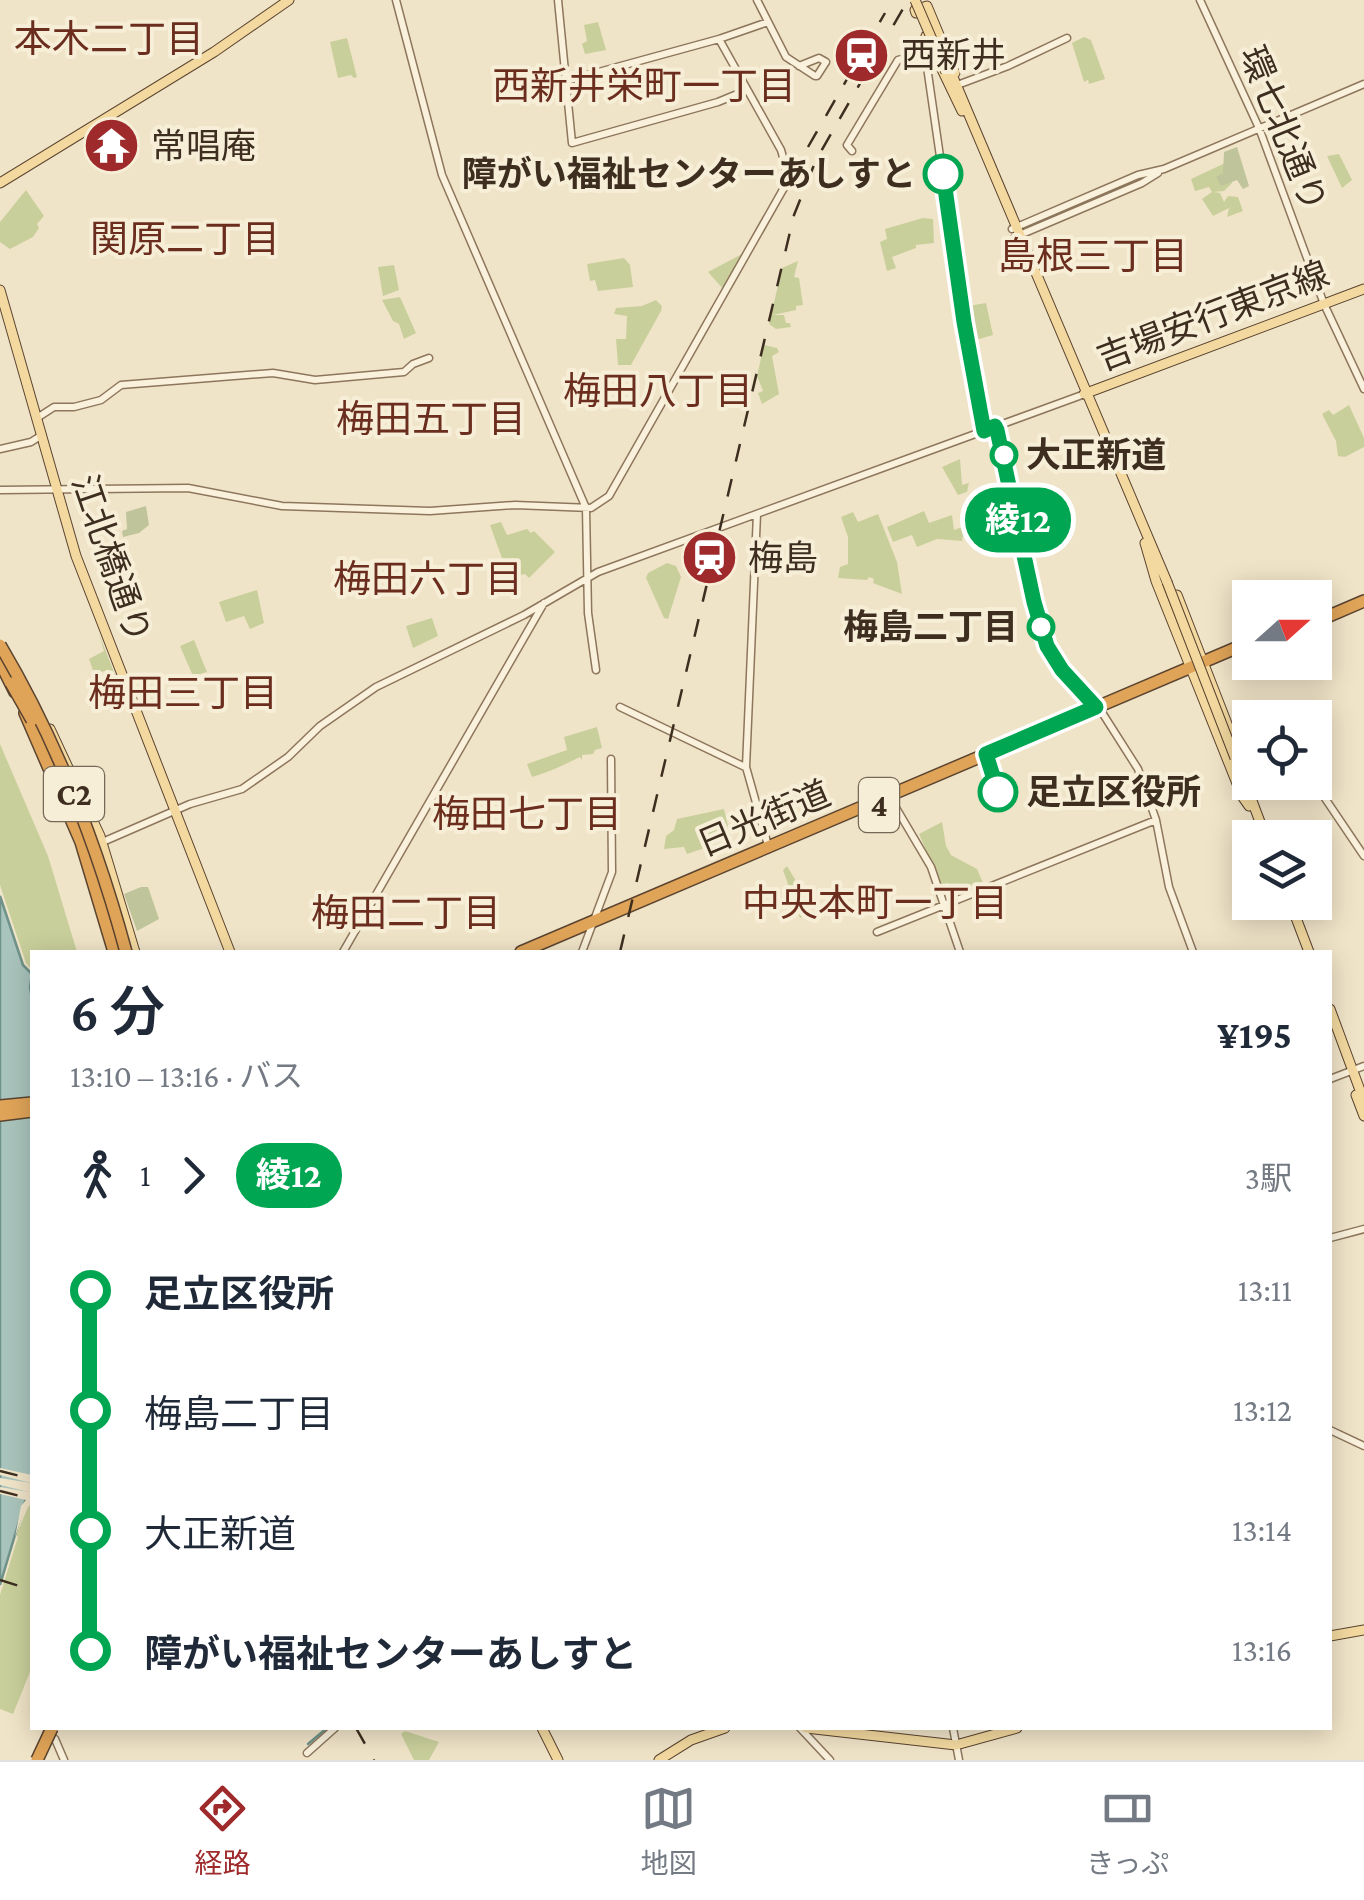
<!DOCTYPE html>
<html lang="ja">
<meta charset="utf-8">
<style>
body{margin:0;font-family:"Crimson Pro","Noto Sans JP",serif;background:#f6f6f7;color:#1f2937;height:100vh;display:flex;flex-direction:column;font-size:38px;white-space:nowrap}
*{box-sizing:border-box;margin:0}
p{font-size:32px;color:#747a83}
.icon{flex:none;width:55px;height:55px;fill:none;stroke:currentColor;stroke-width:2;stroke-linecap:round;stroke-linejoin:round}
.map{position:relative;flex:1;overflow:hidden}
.panel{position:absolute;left:30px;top:950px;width:1302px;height:780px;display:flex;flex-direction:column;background:#fff;border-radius:0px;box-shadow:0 5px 25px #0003}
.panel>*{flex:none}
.badge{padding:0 20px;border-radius:32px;font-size:35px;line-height:65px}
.needle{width:65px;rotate:69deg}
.tools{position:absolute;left:1232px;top:580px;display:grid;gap:20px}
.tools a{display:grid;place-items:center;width:100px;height:100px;border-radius:0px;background:#fff;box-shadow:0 5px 25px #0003;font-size:50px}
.map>.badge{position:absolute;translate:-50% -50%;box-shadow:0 0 0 5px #fff}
.legs{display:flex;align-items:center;gap:15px;height:110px;padding:0 40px;font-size:32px}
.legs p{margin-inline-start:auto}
.summary{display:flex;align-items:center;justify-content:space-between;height:170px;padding:0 40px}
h1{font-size:55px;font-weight:600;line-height:75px}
ul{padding:0 40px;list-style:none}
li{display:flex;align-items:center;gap:35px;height:120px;font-size:38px}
li i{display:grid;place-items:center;width:15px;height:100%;margin:0 12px;background:currentColor}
li i::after{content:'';width:25px;height:25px;margin:-12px;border:8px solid;border-radius:50%;background:#fff}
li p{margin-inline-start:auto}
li:first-child i{background:linear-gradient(#0000 50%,currentColor 0)}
li:last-child i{background:linear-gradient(currentColor 50%,#0000 0)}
.dock{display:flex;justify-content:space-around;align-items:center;height:140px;border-top:2px solid #e0e1e3;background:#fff;font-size:28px;color:#747a83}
.dock a{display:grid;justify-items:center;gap:5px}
.dock .current{color:#9e2a2b}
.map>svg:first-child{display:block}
.green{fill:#c9cf9b}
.cemetery{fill:#bfc49a}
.water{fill:#a9c4bc;stroke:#6f938a;stroke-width:2.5}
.pier{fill:#f0e4c8}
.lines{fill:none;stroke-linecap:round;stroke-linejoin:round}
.stream{stroke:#6f938a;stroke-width:2.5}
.minor-casing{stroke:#8d765c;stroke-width:9}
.major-casing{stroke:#5b4430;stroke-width:11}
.highway-casing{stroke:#5b4430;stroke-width:14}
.minor{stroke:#faf1dc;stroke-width:6}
.major{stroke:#f3d9a0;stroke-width:9}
.highway{stroke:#e0a458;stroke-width:11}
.rail{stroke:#3d2e20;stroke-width:2.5;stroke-dasharray:18 18;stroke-linecap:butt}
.major-bridge-casing{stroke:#5b4430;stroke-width:11;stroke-linecap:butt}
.highway-bridge-casing{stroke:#5b4430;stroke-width:14;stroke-linecap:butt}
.major-bridge{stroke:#f3d9a0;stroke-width:9}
.highway-bridge{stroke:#e0a458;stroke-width:11}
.line-1-casing{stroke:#fff;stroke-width:22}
.line-1{stroke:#00a651;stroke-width:15}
.stop-1-dot{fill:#fff;stroke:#00a651;stroke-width:5}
.labels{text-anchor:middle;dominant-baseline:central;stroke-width:8;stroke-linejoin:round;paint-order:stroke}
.shield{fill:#f7eed8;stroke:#756857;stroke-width:2.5}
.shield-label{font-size:32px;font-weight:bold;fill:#3d2e20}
.poi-label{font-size:35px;fill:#3d2e20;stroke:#f7eed8;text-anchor:start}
.street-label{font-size:35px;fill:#3d2e20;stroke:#f7eed8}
.stop-label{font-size:35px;font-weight:bold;fill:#3d2e20;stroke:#f7eed8;text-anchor:end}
.neighbourhood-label{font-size:38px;fill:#6b2e1e;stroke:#f7eed8}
</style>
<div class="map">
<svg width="1364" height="1760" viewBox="0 0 1364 1760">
<rect width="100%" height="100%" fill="#f0e4c8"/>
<path class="green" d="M598,22L606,50L585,54L582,44L587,41L584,25Z
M1084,37L1091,40L1105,79L1089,84L1088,80L1084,82L1072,43Z
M347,38L357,77L354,78L351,75L338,78L330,42Z
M1339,154L1352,180L1342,188L1327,156Z
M1223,164L1227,165L1232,183L1224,191L1214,192L1220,193L1224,202L1228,196L1238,197L1243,211L1227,217L1229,208L1213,216L1202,199L1212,192L1209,187L1195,191L1191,179Z
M26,190L44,216L37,224L39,228L33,237L10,249L0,242V222Z
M923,218L933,219L934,243L916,245V248L892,257L896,268L887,271L880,242L887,239L885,229Z
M742,254L743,256L724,290L708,272Z
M624,258L630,265L633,287L598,291L595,280L590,281L587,264Z
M798,261L794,277L799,278L803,305L796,306V310L773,315H784L786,323H790L791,327L776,329L769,324L782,268Z
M394,265L399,290L383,296L378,267Z
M400,297L416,333L404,339L399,324L393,321L382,300Z
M656,300L662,306L661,311L631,365H618L616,339H626L627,316L614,314L616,308L642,306Z
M986,303L993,335L972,341L968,306Z
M764,345L777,348L779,352L772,356L779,394L762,404L758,393L763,391L757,376Z
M1349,405L1364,438V447L1345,457L1338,456L1336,441L1322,414L1329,410L1333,415Z
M960,459L962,485L969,483L967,492L958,495L942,467Z
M924,511L929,523L952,515L954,530L965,526L962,541L937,539L917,547L912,535L893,542L887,527Z
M853,512L858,522L878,514L897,562L902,594L873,583L874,579L869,577L867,580L838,578L840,567L848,564V537L841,517Z
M501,522L507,535L527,529L531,533L534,531L555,552L529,578L525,574L515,576L507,572L490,525Z
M667,563L676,566L681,577L668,619L664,618L646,578L648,573Z
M257,590L264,623L250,629L244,616L226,622L219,602Z
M432,618L438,636L413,648L406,626Z
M99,634L118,682L112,686L104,671L95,676L89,659L104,651Z
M194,640L207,672L193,676L180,646Z
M597,727L602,748L595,750L593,754L582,755V760L580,757C561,766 552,771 532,777L527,764L567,750L564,737Z
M0,744L48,856L77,952H32V970L26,963L0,885Z
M724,809L731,839L704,843L705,848L687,854L684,847L664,849L666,836L674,830L677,819Z
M942,822L946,846L951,855L977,869L984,885L958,896L944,890L949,888L948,883L941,885L919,834Z
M787,866L801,889L798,890L809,914L800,918L783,870Z
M32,1498V1667L13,1714L0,1709V1595L18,1537L16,1535Z
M405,1731L439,1742L429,1760H414L401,1734Z"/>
<path class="cemetery" d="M106,135L107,147L113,149L112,156L109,152L97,161L85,137Z
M1237,147L1249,186L1243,189L1237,180L1221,186L1216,177L1223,173L1224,152Z
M146,506L149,525L139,533L123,537L122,531L127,529L126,512Z
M141,887H148L159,919L137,931L124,894Z"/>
<path class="water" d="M0,896L23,965L32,974L30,987L32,999V1478L0,1585Z"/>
<path class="pier" d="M0,1468L32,1475L30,1505L24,1511L15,1537L21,1506L26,1500L0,1494V1487L29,1492L0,1485V1478L31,1483L0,1475Z"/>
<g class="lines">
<path class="stream" d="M308,1744L327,1728"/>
<defs>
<path id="minor" d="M396,0L442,175L586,508L588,613L596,670
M558,0L572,143L718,102L747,90
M757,0L786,57L815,76H817L826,62L819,58L799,66
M1200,0L1259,128L1324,304L1364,389
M925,53L964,322L983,431
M566,81L719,39L768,22
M960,84L1008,66L1067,38
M852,151L847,145L898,60L927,52
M1012,229L1138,175L1164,169L1364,84
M1015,237L1142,183L1158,173
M37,418L54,407H74L101,400L121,385L273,373L315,380L404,372L413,364L429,358
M995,427L1044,639L1057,664L1103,714L1138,769L1156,820L1169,887L1193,952
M0,449L31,442L42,435
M0,490L188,488L282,506L430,511L515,505L591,508L609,496L785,186L786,168L781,150L719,39
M757,514L746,767L769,849
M620,707L745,767
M1314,782L1364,856
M889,796L931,867L960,952
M98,844L190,804L242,789L288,757L320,726L376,687L524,615L598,572L1082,395
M877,932L1156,820
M343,952L544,603
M582,952L612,872L611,759
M1330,1079L1364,1066
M1330,1238L1364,1229
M1330,1430L1364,1446
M800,1728L830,1760
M953,1728L959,1760
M47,1733L55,1739L64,1760
M307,1753L335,1728"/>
<path id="major" d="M916,13L915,10L927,6L955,73
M926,36L962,111
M950,70L1167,582
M0,183L214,52L289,0
M0,290L76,556L230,952
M1084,394L1364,289
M1145,543L1156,581L1242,796L1249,806
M1177,595L1243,765L1253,804
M50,729L100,836L135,952
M1251,798L1266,838
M1290,902L1309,952
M1330,1009L1364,1101
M1356,1095L1364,1116
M1330,1636L1364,1630
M542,1728L558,1760
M806,1728L956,1745L1017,1728
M659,1760L691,1740L725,1728"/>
<path id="highway" d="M1315,622L1364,601
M0,662L15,692
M25,713L81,842L114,952
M521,952L1250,642
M0,1106L32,1103
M0,1115L32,1111"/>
</defs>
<use href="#minor" class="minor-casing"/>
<use href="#major" class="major-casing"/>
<use href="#highway" class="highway-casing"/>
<use href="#minor" class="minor"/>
<use href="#major" class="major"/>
<use href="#highway" class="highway"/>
<path class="rail" d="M808,147L885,13
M620,952L794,215L816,160L908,0
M0,1471L32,1479
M0,1491L32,1499
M0,1580L32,1590
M356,1728L374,1760"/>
<defs>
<path id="major-bridge" d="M915,0L946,72
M1167,582L1235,758"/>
<path id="highway-bridge" d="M0,645C57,741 97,845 126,952
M11,683L32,720
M37,1760L52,1728"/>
</defs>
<use href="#major-bridge" class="major-bridge-casing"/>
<use href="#highway-bridge" class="highway-bridge-casing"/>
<use href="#major-bridge" class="major-bridge"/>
<use href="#highway-bridge" class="highway-bridge"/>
</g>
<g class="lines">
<defs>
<path id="line-1" d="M943,174L964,322L984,431L995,426L997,430L1034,602L1047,646L1062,670L1096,707L986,754L998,792"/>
</defs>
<use href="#line-1" class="line-1-casing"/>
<use href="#line-1" class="line-1"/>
</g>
<defs>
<symbol id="station-disc" viewBox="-11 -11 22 22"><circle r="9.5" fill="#9e2a2b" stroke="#f7eed8"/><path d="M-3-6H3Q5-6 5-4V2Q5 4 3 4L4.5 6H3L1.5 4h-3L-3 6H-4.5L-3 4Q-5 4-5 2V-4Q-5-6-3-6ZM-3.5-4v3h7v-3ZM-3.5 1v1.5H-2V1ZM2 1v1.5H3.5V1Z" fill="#fff"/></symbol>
<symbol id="temple-disc" viewBox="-11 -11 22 22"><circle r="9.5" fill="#9e2a2b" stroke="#f7eed8"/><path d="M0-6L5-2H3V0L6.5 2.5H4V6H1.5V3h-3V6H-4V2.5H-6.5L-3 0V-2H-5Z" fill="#fff"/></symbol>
</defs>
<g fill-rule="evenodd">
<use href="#station-disc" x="830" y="24" width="63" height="63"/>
<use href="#temple-disc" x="80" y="114" width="63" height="63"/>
<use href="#station-disc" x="678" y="526" width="63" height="63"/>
</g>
<g class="stop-1-dot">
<circle cx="943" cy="174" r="18"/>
<circle cx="1004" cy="455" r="12"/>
<circle cx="1041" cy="627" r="12"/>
<circle cx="998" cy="792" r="18"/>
</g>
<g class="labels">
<g class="shield">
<rect x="44" y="767" width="60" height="54" rx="8"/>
<rect x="859" y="778" width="40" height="54" rx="8"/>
</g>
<g class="shield-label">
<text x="74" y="794">C2</text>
<text x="879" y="805">4</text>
</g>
<g class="poi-label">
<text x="901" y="55">西新井</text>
<text x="151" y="146">常唱庵</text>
<text x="748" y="558">梅島</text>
</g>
<g class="street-label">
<text transform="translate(1283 129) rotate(68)">環七北通り</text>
<text transform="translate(1213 316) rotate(-21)">吉場安行東京線</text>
<text transform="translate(111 559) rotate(71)">江北橋通り</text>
<text transform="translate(764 819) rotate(-23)">日光街道</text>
</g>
<g class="stop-label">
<text x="916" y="174">障がい福祉センターあしすと</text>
<text x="1026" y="455" text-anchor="start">大正新道</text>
<text x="1018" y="627">梅島二丁目</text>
<text x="1026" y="792" text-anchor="start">足立区役所</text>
</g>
<g class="neighbourhood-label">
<text x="109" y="39">本木二丁目</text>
<text x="644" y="86">西新井栄町一丁目</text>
<text x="185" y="239">関原二丁目</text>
<text x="1093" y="256">島根三丁目</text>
<text x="658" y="391">梅田八丁目</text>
<text x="431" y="419">梅田五丁目</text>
<text x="428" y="579">梅田六丁目</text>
<text x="183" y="693">梅田三丁目</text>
<text x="527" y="814">梅田七丁目</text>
<text x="875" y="903">中央本町一丁目</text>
<text x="406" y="913">梅田二丁目</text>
</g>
</g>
</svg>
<div class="tools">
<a><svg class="needle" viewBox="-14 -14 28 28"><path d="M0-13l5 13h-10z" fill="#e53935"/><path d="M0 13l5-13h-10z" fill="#747a83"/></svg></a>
<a><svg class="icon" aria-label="locate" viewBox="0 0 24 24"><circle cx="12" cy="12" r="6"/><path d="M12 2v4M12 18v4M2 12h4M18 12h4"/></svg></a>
<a><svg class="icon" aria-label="layers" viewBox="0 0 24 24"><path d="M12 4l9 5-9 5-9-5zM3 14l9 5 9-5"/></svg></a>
</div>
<b class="badge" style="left:1018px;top:520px;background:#00a651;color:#fff">綾12</b>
<section class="panel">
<div class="summary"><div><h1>6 分</h1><p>13:10 – 13:16 · バス</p></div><b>¥195</b></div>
<div class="legs"><svg class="icon" aria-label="walk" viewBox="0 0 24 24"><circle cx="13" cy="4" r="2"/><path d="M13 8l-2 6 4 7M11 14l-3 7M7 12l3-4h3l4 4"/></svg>1<svg class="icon" aria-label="forward" viewBox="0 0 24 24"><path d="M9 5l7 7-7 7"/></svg><b class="badge" style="background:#00a651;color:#fff">綾12</b><p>3駅</p></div>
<ul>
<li><i style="color:#00a651"></i><b>足立区役所</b><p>13:11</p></li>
<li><i style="color:#00a651"></i><span>梅島二丁目</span><p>13:12</p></li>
<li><i style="color:#00a651"></i><span>大正新道</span><p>13:14</p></li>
<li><i style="color:#00a651"></i><b>障がい福祉センターあしすと</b><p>13:16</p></li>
</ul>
</section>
</div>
<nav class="dock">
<a class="current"><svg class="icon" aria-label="directions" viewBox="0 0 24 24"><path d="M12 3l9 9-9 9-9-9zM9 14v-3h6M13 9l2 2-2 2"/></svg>経路</a>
<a><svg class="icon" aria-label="map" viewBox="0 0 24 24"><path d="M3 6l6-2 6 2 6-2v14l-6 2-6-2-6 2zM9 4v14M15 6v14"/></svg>地図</a>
<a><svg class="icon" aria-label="tickets" viewBox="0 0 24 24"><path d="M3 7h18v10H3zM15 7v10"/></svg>きっぷ</a>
</nav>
